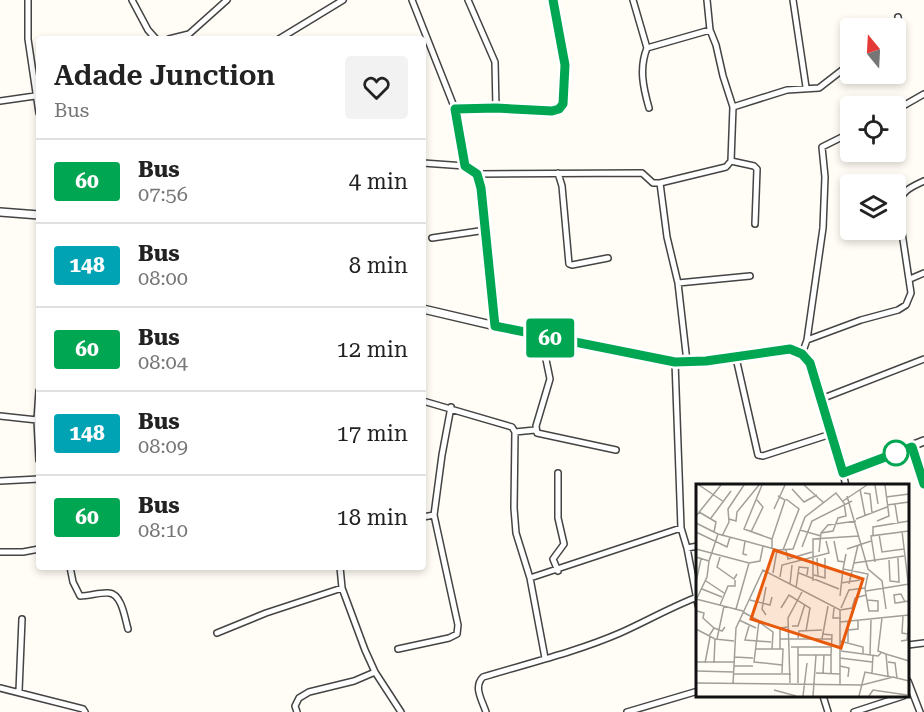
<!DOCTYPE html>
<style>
body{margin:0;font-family:"Roboto Serif",serif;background:#f2f2f2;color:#222;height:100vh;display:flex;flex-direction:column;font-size:22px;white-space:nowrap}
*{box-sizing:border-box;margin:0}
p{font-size:20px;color:#767676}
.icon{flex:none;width:33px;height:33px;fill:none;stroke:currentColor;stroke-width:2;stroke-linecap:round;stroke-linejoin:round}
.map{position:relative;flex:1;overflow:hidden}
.panel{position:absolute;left:36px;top:36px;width:390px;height:534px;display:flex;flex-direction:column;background:#fff;border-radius:6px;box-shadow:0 3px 9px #0003}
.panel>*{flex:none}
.badge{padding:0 12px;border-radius:4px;font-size:21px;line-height:39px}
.needle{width:39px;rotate:342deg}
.fabs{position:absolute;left:840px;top:18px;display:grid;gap:12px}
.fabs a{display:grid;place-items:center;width:66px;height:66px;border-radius:6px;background:#fff;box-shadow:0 3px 9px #0003;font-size:30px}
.map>.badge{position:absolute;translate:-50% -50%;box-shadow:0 0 0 3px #fff}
.round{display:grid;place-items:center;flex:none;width:63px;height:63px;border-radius:6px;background:#f2f2f2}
.overview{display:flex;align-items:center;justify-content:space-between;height:102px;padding:0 18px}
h1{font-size:28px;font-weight:600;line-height:45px}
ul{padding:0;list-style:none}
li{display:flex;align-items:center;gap:18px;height:84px;padding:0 18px;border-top:2px solid #e0e0e0}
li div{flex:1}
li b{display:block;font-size:22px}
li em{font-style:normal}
li .badge{min-width:66px;font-weight:700;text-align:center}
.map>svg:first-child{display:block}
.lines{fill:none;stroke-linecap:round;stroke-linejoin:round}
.minor-casing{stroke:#444;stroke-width:8}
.tertiary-casing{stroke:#444;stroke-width:10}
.minor{stroke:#fff;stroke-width:5}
.tertiary{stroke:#fff;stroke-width:7}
.line-casing{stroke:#fff;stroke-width:14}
.line{stroke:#00a651;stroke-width:9}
.stop-dot{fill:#fff;stroke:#00a651;stroke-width:3}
.inset-road{fill:none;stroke:#a09f9a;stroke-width:1.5}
.view{fill:#e8590c;fill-opacity:0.15;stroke:#e8590c;stroke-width:3}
.inset-edge{fill:none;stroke:#111;stroke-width:3}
</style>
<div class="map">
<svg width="924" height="712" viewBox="0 0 924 712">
<rect width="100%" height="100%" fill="#fffdf5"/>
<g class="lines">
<defs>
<path id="minor" d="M28,0V39L39,113
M132,0L148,30L156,39
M412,0L455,109L465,166
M468,0L495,62L496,108
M633,0L647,48
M793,0L806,87
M896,37L900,33L898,17
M169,39L189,34L227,0
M279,39L343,0
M0,101L35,96
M733,107L787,90L819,88L850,64
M649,108C643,87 639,68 647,48L710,30
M455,109L496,108L552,111L559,109L563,104L565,65L553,0
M896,110L924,94
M731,161L754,166L757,169L755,224
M423,163L465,166L477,174L642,173L653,183H660L726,167L731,161L733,107L723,76L716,45L710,30L707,0
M558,173L562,186L569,264L572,265L608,258
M477,174L486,230L495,326
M660,183L667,237L678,283
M432,238L486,230
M910,279L924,273
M543,337V345L550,379L536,426L537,433L616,450
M807,340L823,228L825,177L822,147L850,133
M802,354L807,340L861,320L898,310L906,305L911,293L898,206C901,191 911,187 924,181
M736,358L758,455L763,456L831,434
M675,362L681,528L687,548L698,605
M687,362L678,283L750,276
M39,391L37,420L39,460
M821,399L924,359
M423,401L512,427L515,432L514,508L516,533L530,578L545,658
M0,416L37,420
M515,432L535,430
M912,447L924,485
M843,473L846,486
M0,481L39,479
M423,517L434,515
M687,548L698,546
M0,552H23L39,549
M70,567L73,582L80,596C90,596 100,592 109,593C122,594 125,619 128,629
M340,567L342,588L365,650L375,672L401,712
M558,571L553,559L564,544L558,518V473
M530,578L681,528
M217,633L266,613L342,588
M908,645L924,643
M398,649L449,638L457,634L458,625L434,515L442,455L451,407
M908,681L920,712
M0,688L83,709L85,712
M19,691L22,619
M823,696L828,712
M297,712L295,706L299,698L309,692L354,681L375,672
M486,712C482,700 473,687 483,677C529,663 576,652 620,633C645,622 669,608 695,598
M627,712L698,691
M854,712L903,696"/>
<path id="tertiary" d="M0,212L39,215
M423,309L543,337L675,362L706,361L790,349L802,354L810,363L843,473L924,441"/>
</defs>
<use href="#minor" class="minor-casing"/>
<use href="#tertiary" class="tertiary-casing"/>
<use href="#minor" class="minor"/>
<use href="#tertiary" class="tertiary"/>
</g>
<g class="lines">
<defs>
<path id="line" d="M553,0L565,65L563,104L559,109L552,111L496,108L455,109L465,166L477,174L481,188L495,326L675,362L706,361L790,349L802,354L810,363L843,473L912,447L924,484"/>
</defs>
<use href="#line" class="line-casing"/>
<use href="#line" class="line"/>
</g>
<circle class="stop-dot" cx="896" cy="453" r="12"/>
<g transform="translate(696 484)">
<rect width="213" height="213" fill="#fffdf5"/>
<path class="inset-road" d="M3,1L28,18M66,1L48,45L76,55V64M108,1L128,19M179,1L182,20M96,5L108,18L121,11M164,5L169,31M168,9L174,10L176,29M151,12L172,85L186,97L190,125M190,13L213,10M147,17L171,1M199,20L202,39M191,21L213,18M78,25L89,1M3,28L20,38L18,48M0,32L25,1M15,34L35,7M33,35L40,37L41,28L63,1M160,35L191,23M181,37L193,32L189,1M0,39L22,50L49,57L47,70L51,71M104,46L125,52M206,47L213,106M0,48L31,63L34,53M55,48L67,23L61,16M125,49L132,41L160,37M183,50L186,68L208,65M26,52L33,38L32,25L48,1M177,52V43L213,37M76,55L89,16L82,12M49,57L82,66L97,65L109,33L140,9L148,19L150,32L142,34L137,47L125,49L123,68M138,57L142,77L149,78M106,63L116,37L156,17M0,65L53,79L64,77L67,62M151,65L175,57M87,66L103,25L90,15M90,66L92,75L116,68M150,70L147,85L172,90L169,104L170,111L173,127H182V117L171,116M0,73L13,77L22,50M24,73L21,83L38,95L41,90M121,74L122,92M202,74L203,99M193,76L194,97L203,98M179,78L175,52L213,47M158,79L208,72M77,89L81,66M103,89L143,105M118,91L129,94V74M84,93L86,81L133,69L130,57M10,97L28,109M117,97V55L163,52M0,98L5,75M145,99L164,96M94,100L96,81M153,100L162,61M70,103L66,125L70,131M100,104L103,83L112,84L111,91M6,105L26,113M170,107L213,100M144,112L147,85M1,114L11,93L13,77M0,115L47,127M54,116L74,121L76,113M209,118L205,110L198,111L199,119H200L213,117M24,121L32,102H39V96M85,124L93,111L114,124L110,147M138,124L137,134H145M145,124L153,106L169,104M40,125L53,79M144,126V200M1,127L8,129L7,134L18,144M47,128L63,137L58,178L86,181M207,132L206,149L212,150M186,134L182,167L190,170M43,136L60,144M63,138L77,148L76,165M144,138L213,131M53,142L49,156L75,158M96,142H102L109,120M0,145L19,155L38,157M152,146L162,145V137M126,150L136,151L135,171M13,152L18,144L26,147L29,143M102,154L103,147L126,146M21,155L28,122M84,155H136M126,155L132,122M144,157L167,163V170M205,157L211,156L213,139M152,158V138M95,163H135M102,163V199M59,165H87L86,189M84,165V144L93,143M145,167L182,172L185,169M102,171H135V189M174,171L175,136M38,173L57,174M144,174L176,178M0,178H38M192,178L199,179L201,194M9,179L14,153M18,179L19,155M38,182H57M144,182L153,184L152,193M0,187L37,188M120,189L144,190M127,189L128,171M176,189L177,171M38,190H95M192,192L190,170L213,177M0,199L166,201L197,193L213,197M94,199L92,134L106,108M37,200L40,144L67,86L144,126L156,124L159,114L170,111M78,206L100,212M107,212L111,179M117,212L120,171M163,212L169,188L195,193M173,212L177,206L211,211"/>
<path class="view" d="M78,66L167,95L145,164L55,135Z"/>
<rect width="213" height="213" class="inset-edge"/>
</g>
</svg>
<div class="fabs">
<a><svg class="needle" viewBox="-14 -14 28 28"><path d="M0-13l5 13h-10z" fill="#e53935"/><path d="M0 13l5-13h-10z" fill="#767676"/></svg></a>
<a><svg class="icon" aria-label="locate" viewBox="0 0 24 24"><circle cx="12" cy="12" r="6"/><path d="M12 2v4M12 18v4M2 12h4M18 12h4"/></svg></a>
<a><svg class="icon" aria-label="layers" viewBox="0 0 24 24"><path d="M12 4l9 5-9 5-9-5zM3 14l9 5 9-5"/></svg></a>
</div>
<b class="badge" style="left:550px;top:338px;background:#00a651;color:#fff">60</b>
<section class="panel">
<div class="overview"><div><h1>Adade Junction</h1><p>Bus</p></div><a class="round"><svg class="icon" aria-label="heart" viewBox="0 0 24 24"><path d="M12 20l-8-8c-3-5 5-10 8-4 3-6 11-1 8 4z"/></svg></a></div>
<ul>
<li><span class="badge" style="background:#00a651;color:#fff">60</span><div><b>Bus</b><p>07:56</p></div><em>4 min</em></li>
<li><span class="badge" style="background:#00a3b4;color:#fff">148</span><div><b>Bus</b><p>08:00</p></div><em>8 min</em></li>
<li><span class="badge" style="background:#00a651;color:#fff">60</span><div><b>Bus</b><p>08:04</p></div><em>12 min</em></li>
<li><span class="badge" style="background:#00a3b4;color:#fff">148</span><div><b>Bus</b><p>08:09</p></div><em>17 min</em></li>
<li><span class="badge" style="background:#00a651;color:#fff">60</span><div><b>Bus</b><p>08:10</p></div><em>18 min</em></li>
</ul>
</section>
</div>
